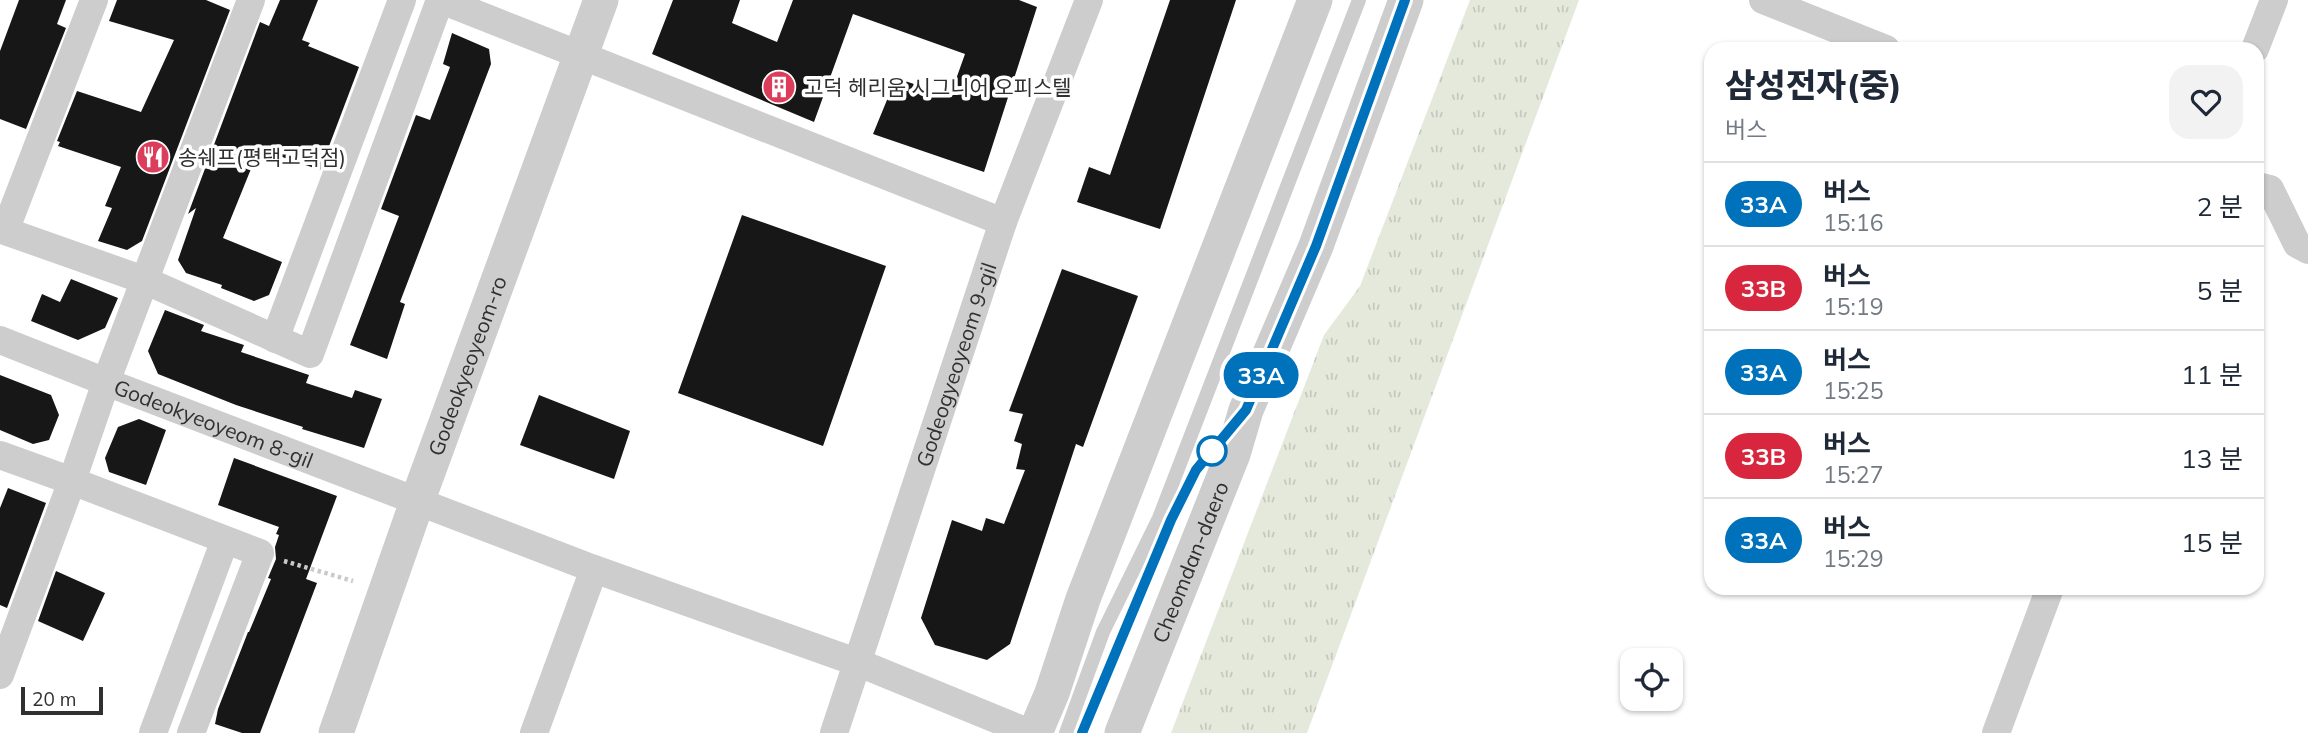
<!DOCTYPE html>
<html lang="ko">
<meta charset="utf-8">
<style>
body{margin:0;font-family:Mulish,"Noto Sans KR",sans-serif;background:#f2f2f3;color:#1f2937;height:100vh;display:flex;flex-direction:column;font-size:26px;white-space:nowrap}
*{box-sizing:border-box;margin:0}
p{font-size:23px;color:#747a83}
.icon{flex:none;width:38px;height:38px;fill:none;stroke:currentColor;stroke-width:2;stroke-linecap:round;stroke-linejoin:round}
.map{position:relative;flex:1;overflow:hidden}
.side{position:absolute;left:1704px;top:42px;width:560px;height:553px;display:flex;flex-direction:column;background:#fff;border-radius:21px;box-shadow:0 2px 5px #0004}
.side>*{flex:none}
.badge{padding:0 14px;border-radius:23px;font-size:24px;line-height:46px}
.tools{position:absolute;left:1620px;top:648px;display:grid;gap:14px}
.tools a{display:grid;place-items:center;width:63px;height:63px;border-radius:14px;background:#fff;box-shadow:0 2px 5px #0004;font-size:35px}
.scale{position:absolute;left:21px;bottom:18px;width:82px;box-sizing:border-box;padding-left:7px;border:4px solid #303030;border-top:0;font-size:19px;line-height:24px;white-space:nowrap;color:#303030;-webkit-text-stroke:5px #fff;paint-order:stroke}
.map>.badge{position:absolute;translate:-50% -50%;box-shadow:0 0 0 4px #fff}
.round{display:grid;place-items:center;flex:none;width:74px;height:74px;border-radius:21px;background:#f2f2f3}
.summary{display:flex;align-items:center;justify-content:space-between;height:119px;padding:0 21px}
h1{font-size:33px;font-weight:800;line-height:52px}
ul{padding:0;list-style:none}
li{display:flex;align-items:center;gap:21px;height:84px;padding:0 21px;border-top:2px solid #e0e1e3}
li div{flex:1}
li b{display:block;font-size:26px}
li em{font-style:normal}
li .badge{min-width:77px;font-weight:700;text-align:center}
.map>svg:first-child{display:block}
.grass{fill:url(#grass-tufts)}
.building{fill:#171717}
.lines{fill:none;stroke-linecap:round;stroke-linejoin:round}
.path{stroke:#cacaca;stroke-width:4.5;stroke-dasharray:3.5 3.5;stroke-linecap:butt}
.service{stroke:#cdcdcd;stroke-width:14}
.minor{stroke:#cdcdcd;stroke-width:28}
.tertiary{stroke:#cdcdcd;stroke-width:35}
.line-casing{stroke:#fff;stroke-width:16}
.line{stroke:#0072bc;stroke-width:10}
.stop-dot{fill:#fff;stroke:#0072bc;stroke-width:3.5}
.labels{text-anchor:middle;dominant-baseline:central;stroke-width:7;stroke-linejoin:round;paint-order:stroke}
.poi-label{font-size:21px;fill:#303030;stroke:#fff;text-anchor:start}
.street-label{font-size:21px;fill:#303030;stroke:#fff}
</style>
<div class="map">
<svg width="2308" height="733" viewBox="0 0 2308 733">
<defs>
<pattern id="grass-tufts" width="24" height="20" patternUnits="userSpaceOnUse" patternTransform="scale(1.75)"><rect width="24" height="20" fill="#e5e9dc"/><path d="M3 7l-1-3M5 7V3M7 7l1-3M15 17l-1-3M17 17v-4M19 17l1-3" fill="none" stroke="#c5c8bd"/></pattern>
</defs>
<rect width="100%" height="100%" fill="#fff"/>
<path class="grass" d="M1470,0H1579L1307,733H1171L1324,335L1360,286Z"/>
<path class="building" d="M19,0H66L57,24L66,28L26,129L0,119V51Z
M117,0H206L230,10L142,241L127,250L98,241L112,208L105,206L121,167L58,146L60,142L57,141L77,91L141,112L174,40L109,21Z
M280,0H318L302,40L310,43L308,46L359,67L320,170L259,149L223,238L282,262L269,295L254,301L221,288L222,285L186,273L178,260L196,208L188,214L260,22L269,26Z
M673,0H740L732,23L777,42L793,0H1019L1037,7L984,172L873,134L896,78L950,96L965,54L853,14L814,122L652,54Z
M1170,0H1236L1160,229L1077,202L1089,167L1110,175Z
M452,33L489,49L491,64L400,302L405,304L387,359L350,345L399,216L381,209L416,115L430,120L450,67L443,64Z
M742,215L886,266L823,446L678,393Z
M1062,269L1138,296L1083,447L1076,444L1010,644L987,660L935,645L921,618L952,520L982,531L986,518L1004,524L1025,470L1016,469L1022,444L1014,441L1023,414L1009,411Z
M71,279L118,298L105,328L78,340L31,321L42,294L60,302Z
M165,310L204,325L201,331L244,345L241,352L309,375L306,383L352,398L355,390L382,399L364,448L302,429L303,427L236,405L158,374L148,351Z
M0,375L51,395L59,415L49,440L33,444L0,430Z
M539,395L630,431L614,479L520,445Z
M139,419L166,430L146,485L109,472L105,458L118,427Z
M234,458L337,496L306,579L317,583L260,733H242L215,724L218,709L248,632H249L271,579L268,578L276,559L275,547L279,535L276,534L279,527L218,505Z
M8,488L46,503L7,608L0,605V508Z
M56,571L105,593L83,641L38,621Z"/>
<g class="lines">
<path class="path" d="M284,561L353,581"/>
<path class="service" d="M1066,733L1103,632L1159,518L1359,0
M1082,733L1171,520L1196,470L1229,431"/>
<g class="minor">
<path d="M94,0L5,231L144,280L310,354L440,0"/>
<path d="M441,0L1003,222"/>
<path d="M1763,0L1886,49"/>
<path d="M2255,49L2274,0"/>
<path d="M2258,186L2270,189L2297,244L2308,250"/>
<path d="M275,339L402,0"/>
<path d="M0,340L106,382L251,0"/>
<path d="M0,455L72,481L0,675"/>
<path d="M594,569L859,663L1030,733"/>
<path d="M153,733L225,540"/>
<path id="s1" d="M191,733L260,553L72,481L106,382L594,569L534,733"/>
<path id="s2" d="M834,733L1003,222L1089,0"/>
<path d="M1996,733L2050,588"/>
</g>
<g class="tertiary">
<path id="s3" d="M336,733L417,502L601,0"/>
<path d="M1035,733L1052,693L1083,599L1315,0"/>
<path id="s4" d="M1122,733L1233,454L1246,410L1316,246L1406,0"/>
</g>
</g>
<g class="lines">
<defs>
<path id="line" d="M1082,733L1171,520L1196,470L1246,410L1316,246L1405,0"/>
</defs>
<use href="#line" class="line-casing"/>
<use href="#line" class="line"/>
</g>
<defs>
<symbol id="building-disc" viewBox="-11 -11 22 22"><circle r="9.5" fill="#dc3d5a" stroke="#fff"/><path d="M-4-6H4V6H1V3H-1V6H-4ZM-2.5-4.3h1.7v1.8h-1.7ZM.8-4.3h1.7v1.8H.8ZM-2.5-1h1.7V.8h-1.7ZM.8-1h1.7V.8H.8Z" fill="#fff"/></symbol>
<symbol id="restaurant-disc" viewBox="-11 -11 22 22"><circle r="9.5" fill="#dc3d5a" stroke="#fff"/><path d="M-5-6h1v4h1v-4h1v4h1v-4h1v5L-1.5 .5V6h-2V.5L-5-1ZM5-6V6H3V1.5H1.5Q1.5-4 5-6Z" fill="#fff"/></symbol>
</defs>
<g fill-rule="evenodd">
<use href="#building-disc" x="760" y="68" width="38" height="38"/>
<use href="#restaurant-disc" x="134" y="138" width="38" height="38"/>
</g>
<circle class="stop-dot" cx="1212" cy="451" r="14"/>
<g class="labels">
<g class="poi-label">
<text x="804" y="87">고덕 헤리움 시그니어 오피스텔</text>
<text x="178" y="157">송쉐프(평택고덕점)</text>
</g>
<g class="street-label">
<text stroke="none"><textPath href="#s2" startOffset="388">Godeogyeoyeom 9-gil</textPath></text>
<text stroke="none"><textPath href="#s3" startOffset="390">Godeokyeoyeom-ro</textPath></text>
<text stroke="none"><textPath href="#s1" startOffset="614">Godeokyeoyeom 8-gil</textPath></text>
<text stroke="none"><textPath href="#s4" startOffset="184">Cheomdan-daero</textPath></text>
</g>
</g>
</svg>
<div class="tools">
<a><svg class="icon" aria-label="locate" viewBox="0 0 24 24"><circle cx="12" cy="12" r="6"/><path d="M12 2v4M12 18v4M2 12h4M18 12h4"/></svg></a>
</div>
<div class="scale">20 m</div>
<b class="badge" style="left:1261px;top:375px;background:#0072bc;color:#fff">33A</b>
<section class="side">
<div class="summary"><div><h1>삼성전자(중)</h1><p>버스</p></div><a class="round"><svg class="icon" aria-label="heart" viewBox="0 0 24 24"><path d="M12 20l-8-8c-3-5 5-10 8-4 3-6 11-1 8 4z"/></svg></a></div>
<ul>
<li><span class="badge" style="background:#0072bc;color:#fff">33A</span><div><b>버스</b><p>15:16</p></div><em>2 분</em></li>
<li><span class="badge" style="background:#d7263d;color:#fff">33B</span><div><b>버스</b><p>15:19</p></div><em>5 분</em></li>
<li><span class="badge" style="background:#0072bc;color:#fff">33A</span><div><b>버스</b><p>15:25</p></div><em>11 분</em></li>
<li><span class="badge" style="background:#d7263d;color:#fff">33B</span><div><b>버스</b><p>15:27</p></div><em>13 분</em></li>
<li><span class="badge" style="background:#0072bc;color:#fff">33A</span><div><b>버스</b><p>15:29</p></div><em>15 분</em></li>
</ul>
</section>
</div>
